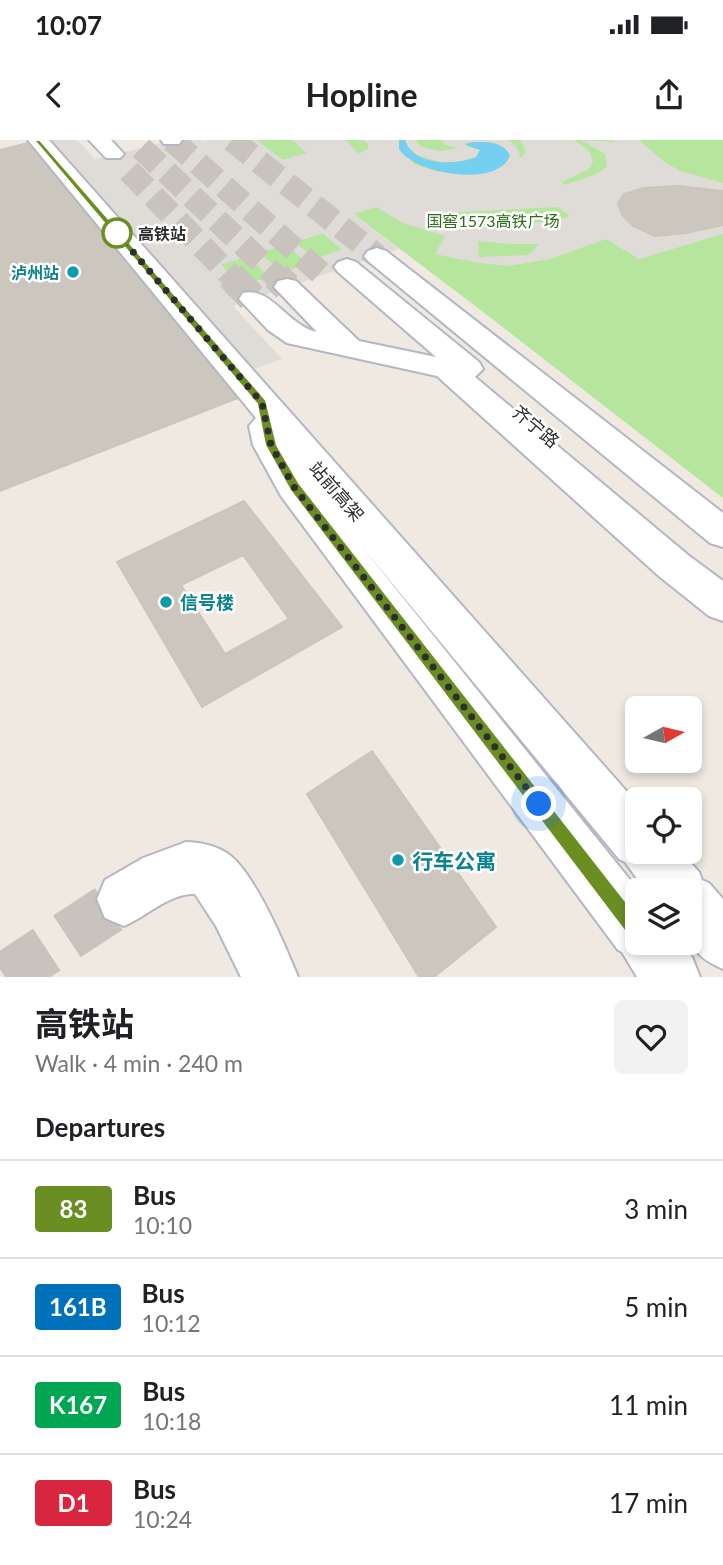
<!DOCTYPE html>
<meta charset="utf-8">
<style>
body{margin:0;font-family:Lato,"Noto Sans SC",sans-serif;background:#f2f2f2;color:#202124;height:100vh;display:flex;flex-direction:column;font-size:26px;white-space:nowrap}
*{box-sizing:border-box;margin:0}
p{font-size:23px;color:#757577}
.icon{flex:none;width:38px;height:38px;fill:none;stroke:currentColor;stroke-width:2;stroke-linecap:round;stroke-linejoin:round}
.map{position:relative;height:837px;overflow:hidden}
.sheet{display:flex;flex-direction:column;background:#fff;flex:1}
.sheet>*{flex:none}
.badge{padding:0 14px;border-radius:5px;font-size:24px;line-height:46px}
.needle{width:46px;rotate:82deg}
.controls{position:absolute;left:625px;top:556px;display:grid;gap:14px}
.controls a{display:grid;place-items:center;width:77px;height:77px;border-radius:10px;background:#fff;box-shadow:0 4px 10px #0003;font-size:35px}
.you{position:absolute;width:35px;height:35px;margin:-18px;border:5px solid #fff;border-radius:50%;background:#1a73e8;box-shadow:0 0 0 10px #1a73e833}
.map>.badge{position:absolute;translate:-50% -50%;box-shadow:0 0 0 4px #fff}
h2{padding:0 35px;font-size:26px;line-height:63px}
.round{display:grid;place-items:center;flex:none;width:74px;height:74px;border-radius:10px;background:#f2f2f2}
.head{display:flex;align-items:center;justify-content:space-between;height:119px;padding:0 35px}
h1{font-size:33px;font-weight:700;line-height:52px}
ul{padding:0;list-style:none}
li{display:flex;align-items:center;gap:21px;height:98px;padding:0 35px;border-top:2px solid #e0e0e0}
li div{flex:1}
li b{display:block;font-size:26px}
li em{font-style:normal}
li .badge{min-width:77px;font-weight:700;text-align:center}
.status{display:flex;justify-content:space-between;align-items:center;height:49px;padding:0 35px;background:#fff;direction:ltr}
.status svg{height:19px;fill:currentColor}
header{display:flex;justify-content:space-between;align-items:center;height:91px;padding:0 35px;background:#fff;font-size:32px;font-weight:700}
.map>svg:first-child{display:block}
.green{fill:#b6e59e}
.plaza{fill:#dfdcd8;fill-rule:evenodd}
.water{fill:#75cff0}
.building{fill:#cbc7bf;stroke:#cbc5ba;stroke-width:2;fill-rule:evenodd}
.lines{fill:none;stroke-linecap:round;stroke-linejoin:round}
.minor-tunnel-far2{stroke:#c8c4bd;stroke-width:24;stroke-dasharray:24 11;stroke-linecap:butt}
.minor-tunnel-far1{stroke:#c8c4bd;stroke-width:30;stroke-dasharray:30 15;stroke-linecap:butt}
.minor-tunnel{stroke:#c8c4bd;stroke-width:50;stroke-dasharray:50 24;stroke-linecap:butt}
.minor-casing{stroke:#b4b7c1;stroke-width:4}
.minor{fill:#fff;fill-rule:evenodd}
.line{fill:#6b8e23;stroke:#fff;stroke-width:2}
.walk{stroke:#2e2e2e;stroke-width:7;stroke-dasharray:0 12.6}
.stop-dot{fill:#fff;stroke:#6b8e23;stroke-width:3.5}
.culture-dot{fill:#0f9aa8;stroke:#fff;stroke-width:2.5}
.labels{text-anchor:middle;dominant-baseline:central;stroke-width:5;stroke-linejoin:round;paint-order:stroke}
.far-park-label{font-size:16px;fill:#2c6e1b;stroke:#fff}
.far-stop-label{font-size:16px;font-weight:bold;fill:#2e2e2e;stroke:#fff;text-anchor:start}
.far-culture-label{font-size:16px;font-weight:bold;fill:#0d838f;stroke:#fff;text-anchor:end}
.street-label{font-size:18px;fill:#2e2e2e;stroke:#fff}
.culture-label{font-size:18px;font-weight:bold;fill:#0d838f;stroke:#fff;text-anchor:start}
.near-culture-label{font-size:21px;font-weight:bold;fill:#0d838f;stroke:#fff;text-anchor:start}
</style>
<div class="status"><b>10:07</b><svg viewBox="0 0 49 12"><path d="M0 12V9h3v3zM5 12V6h3v6zM10 12V3h3v9zM15 12V0h3v12zM26 1h20v11H26zM47 4h2v5h-2z"/></svg></div>
<header><svg class="icon" aria-label="back" viewBox="0 0 24 24"><path d="M15 5l-7 7 7 7"/></svg>Hopline<svg class="icon" aria-label="share" viewBox="0 0 24 24"><path d="M12 15V3M7 8l5-5 5 5M5 13v7h14v-7"/></svg></header>
<div class="map">
<svg width="723" height="837" viewBox="0 0 723 837">
<rect width="100%" height="100%" fill="#efe9e1"/>
<path class="green" d="M256,0H723V358L478,168Z
M323,93L343,110L314,119L294,102Z
M287,104L309,124L281,133L259,112Z
M249,116L270,137L241,146L220,124Z"/>
<path class="plaza" d="M38,0H77L95,19L173,0H186L182,1L184,3L188,2L187,0H202L203,2L205,0H256L282,20L307,13L292,0H346L358,14L368,9V4L363,0H399L414,24L439,32L463,34L485,32L503,25L509,19L505,8L490,2L470,3L465,6L480,10L476,17L457,22H440L417,15L408,7L405,0H414L422,7L440,11L459,8L445,5L442,0H509L518,9L521,19L526,11L520,0H574L589,11L593,21L589,29L562,42L564,45L597,34L607,26L605,14L581,0L615,2L614,0H639L662,20L680,31L723,43V51L678,46L636,49L620,58L619,69L627,80L642,91L655,96L686,93L723,85V94L639,119L606,99L550,119L509,126L479,123L435,114L445,96L403,83L376,67L354,74L399,109L233,166L282,219L239,235ZM558,67L570,76L552,82H503L443,73ZM323,93L342,110L314,119L295,102ZM478,101L510,104H539L529,115L479,117ZM286,104L308,124L281,133L260,113ZM248,116L269,137L241,146L220,125Z"/>
<path class="water" d="M399,0H405C413,26 455,26 476,17L480,10L464,4C479,0 502,0 510,15C500,48 415,35 399,9Z"/>
<path class="building" d="M36,1L248,254L0,351V10Z
M678,46L723,51V85L686,93L655,96L633,86L622,75L618,63L624,54L643,48Z
M244,361L342,487L202,567L117,422ZM243,415L289,479L225,514L181,445Z
M372,611L496,787L434,837H419L307,654Z"/>
<g class="lines">
<path class="minor-tunnel-far2" d="M172,0L323,135
M232,0L377,116
M141,8L278,138
M129,31L233,138"/>
<path class="minor-tunnel-far1" d="M231,136L253,159
M276,136L287,147"/>
<path class="minor-tunnel" d="M5,837L124,759"/>
<defs>
<path id="minor" d="M28,0H49L637,663V712H681L699,732L702,740L709,743L723,759V829C680,811 690,791 690,751H646L625,722L619,719L359,403L639,751H637V803H681L692,817L700,837H637L622,812L618,810L281,356L253,305L249,286L256,278Z
M89,0H111L124,14L120,18H106Z
M161,0H182L179,4H164Z
M377,108L386,111L723,373V407L710,403L368,121L364,116L368,111Z
M347,119L356,122L479,222L483,229L475,237L688,415L723,441V481L709,476L660,437L437,236L287,203L268,190L239,159L243,153C271,146 288,186 317,192L274,147L278,141L287,139L296,141L359,201L436,217L338,132L334,127L338,122Z
M186,702C201,702 221,707 232,717C257,739 285,805 298,837H241L216,786L195,754C170,753 147,776 124,786L105,778L97,759L105,740L143,718Z"/>
</defs>
<use href="#minor" class="minor-casing"/>
<use href="#minor" class="minor"/>
</g>
<path class="line" d="M34,0H40L266,260L277,305L299,343L644,785L647,791L644,798L637,801L630,798L290,350L265,305L257,264Z"/>
<g class="lines">
<path class="walk" d="M117,93L262,263L271,305L294,347L539,664"/>
</g>
<circle class="stop-dot" cx="117" cy="93" r="14"/>
<g class="culture-dot">
<circle cx="73" cy="132" r="7"/>
<circle cx="166" cy="462" r="7"/>
<circle cx="398" cy="720" r="7"/>
</g>
<g class="labels">
<g class="far-park-label">
<text x="493" y="80">国窖1573高铁广场</text>
</g>
<g class="far-stop-label">
<text x="138" y="93">高铁站</text>
</g>
<g class="far-culture-label">
<text x="59" y="132">泸州站</text>
</g>
<g class="street-label">
<text transform="translate(536 286) rotate(40)">齐宁路</text>
<text transform="translate(337 351) rotate(49)">站前高架</text>
</g>
<g class="culture-label">
<text x="180" y="462">信号楼</text>
</g>
<g class="near-culture-label">
<text x="412" y="720">行车公寓</text>
</g>
</g>
</svg>
<div class="controls">
<a><svg class="needle" viewBox="-14 -14 28 28"><path d="M0-13l5 13h-10z" fill="#e53935"/><path d="M0 13l5-13h-10z" fill="#757577"/></svg></a>
<a><svg class="icon" aria-label="locate" viewBox="0 0 24 24"><circle cx="12" cy="12" r="6"/><path d="M12 2v4M12 18v4M2 12h4M18 12h4"/></svg></a>
<a><svg class="icon" aria-label="layers" viewBox="0 0 24 24"><path d="M12 4l9 5-9 5-9-5zM3 14l9 5 9-5"/></svg></a>
</div>
<div class="you" style="left:539px;top:664px"></div>
</div>
<section class="sheet">
<div class="head"><div><h1>高铁站</h1><p>Walk · 4 min · 240 m</p></div><a class="round"><svg class="icon" aria-label="heart" viewBox="0 0 24 24"><path d="M12 20l-8-8c-3-5 5-10 8-4 3-6 11-1 8 4z"/></svg></a></div>
<h2>Departures</h2>
<ul>
<li><span class="badge" style="background:#6b8e23;color:#fff">83</span><div><b>Bus</b><p>10:10</p></div><em>3 min</em></li>
<li><span class="badge" style="background:#0072bc;color:#fff">161B</span><div><b>Bus</b><p>10:12</p></div><em>5 min</em></li>
<li><span class="badge" style="background:#00a651;color:#fff">K167</span><div><b>Bus</b><p>10:18</p></div><em>11 min</em></li>
<li><span class="badge" style="background:#d7263d;color:#fff">D1</span><div><b>Bus</b><p>10:24</p></div><em>17 min</em></li>
</ul>
</section>
